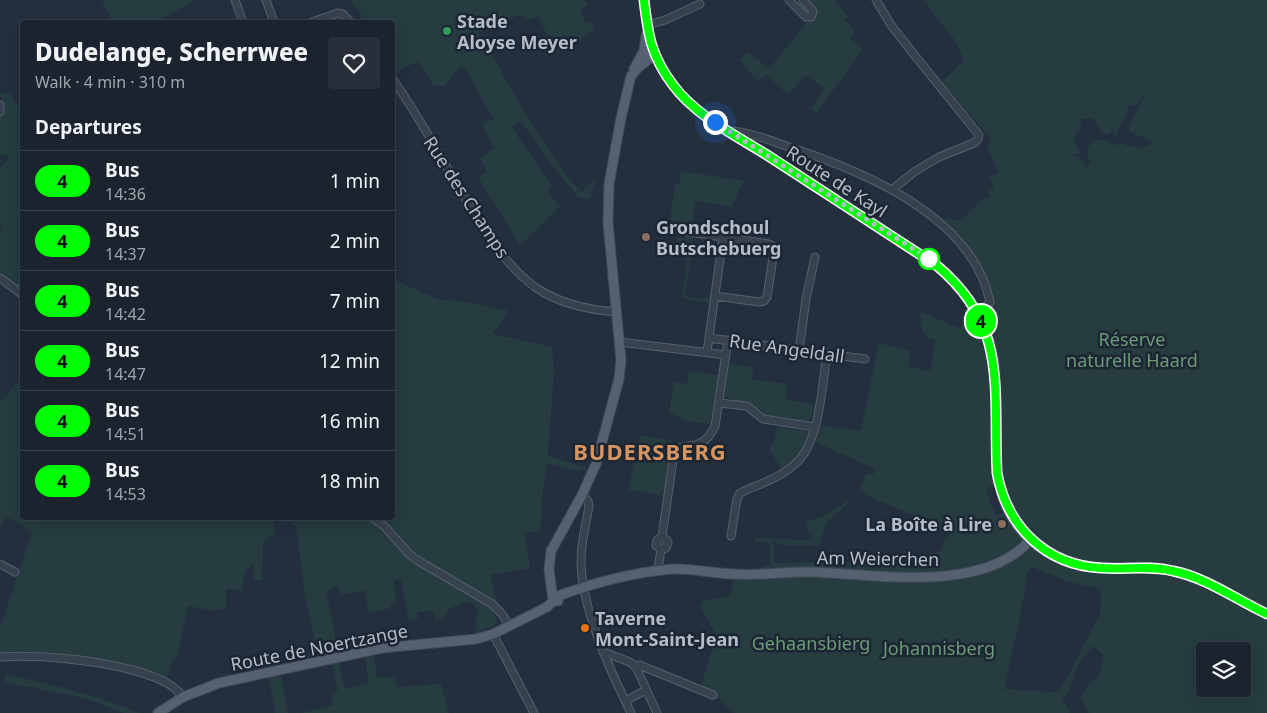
<!DOCTYPE html>
<meta charset="utf-8">
<style>
body{margin:0;font-family:"Noto Sans",sans-serif;background:#282f3a;color:#f1f3f6;height:100vh;display:flex;flex-direction:column;font-size:19px;white-space:nowrap}
*{box-sizing:border-box;margin:0}
p{font-size:16px;color:#a0a4aa}
.icon{flex:none;width:28px;height:28px;fill:none;stroke:currentColor;stroke-width:2;stroke-linecap:round;stroke-linejoin:round}
.map{position:relative;flex:1;overflow:hidden}
.sheet{position:absolute;left:20px;top:20px;width:375px;height:500px;display:flex;flex-direction:column;background:#1b232e;border-radius:5px;box-shadow:0 5px 20px #0002,0 0 0 1px #39404a}
.sheet>*{flex:none}
.badge{padding:0 10px;border-radius:16px;font-size:18px;line-height:32px}
.tools{position:absolute;left:1196px;top:642px;display:grid;gap:10px}
.tools a{display:grid;place-items:center;width:55px;height:55px;border-radius:5px;background:#1b232e;box-shadow:0 5px 20px #0002,0 0 0 1px #39404a;font-size:25px}
.you{position:absolute;width:25px;height:25px;margin:-12px;border:4px solid #fff;border-radius:50%;background:#1a73e8;box-shadow:0 0 0 8px #1a73e833}
.map>.badge{position:absolute;translate:-50% -50%;box-shadow:0 0 0 2px #fff}
h2{padding:0 15px;font-size:19px;line-height:45px}
.round{display:grid;place-items:center;flex:none;width:52px;height:52px;border-radius:5px;background:#282f3a}
.overview{display:flex;align-items:center;justify-content:space-between;height:85px;padding:0 15px}
h1{font-size:24px;font-weight:800;line-height:38px}
ul{padding:0;list-style:none}
li{display:flex;align-items:center;gap:15px;height:60px;padding:0 15px;border-top:1px solid #39404a}
li div{flex:1}
li b{display:block;font-size:19px}
li em{font-style:normal}
li .badge{min-width:55px;font-weight:700;text-align:center}
.map>svg:first-child{display:block}
.green{fill:#263c3f;fill-rule:evenodd}
.lines{fill:none;stroke-linecap:round;stroke-linejoin:round}
.minor-casing{stroke:#565f6c;stroke-width:9}
.major-casing{stroke:#414a57;stroke-width:11}
.minor{stroke:#38414e;stroke-width:7}
.major{stroke:#56606e;stroke-width:9}
.line-casing{stroke:#fff;stroke-width:11}
.line{stroke:#0f0;stroke-width:8}
.walk{stroke:#b4bcc9;stroke-width:5;stroke-dasharray:0 9}
.leisure-dot{fill:#2e9e5b;stroke:#1d2633;stroke-width:2}
.education-dot{fill:#8d6e63;stroke:#1d2633;stroke-width:2}
.stop-dot{fill:#fff;stroke:#0f0;stroke-width:2.5}
.food-dot{fill:#e8710a;stroke:#1d2633;stroke-width:2}
.labels{text-anchor:middle;dominant-baseline:central;stroke-width:5;stroke-linejoin:round;paint-order:stroke}
.poi-label{font-size:18px;font-weight:bold;fill:#b4bcc9;stroke:#1d2633;text-anchor:start}
.street-label{font-size:18px;fill:#b4bcc9;stroke:#1d2633}
.park-label{font-size:18px;fill:#6b9a76;stroke:#1d2633}
.district-label{font-size:22px;font-weight:bold;letter-spacing:1px;fill:#d59563;stroke:#1d2633}
</style>
<div class="map">
<svg width="1267" height="713" viewBox="0 0 1267 713">
<rect width="100%" height="100%" fill="#242f3e"/>
<path class="green" d="M102,0H195L157,22H112Z
M350,0H585L588,5L580,10L586,23L590,21L595,30L557,53L538,17L525,21L521,14L479,33L528,118L568,177L582,192L596,177L590,199L579,198L551,164L521,121L511,126L552,187L547,191L560,207L520,246L478,177L487,172L480,158L494,148L482,125L493,119L465,68L460,67L445,86H434L418,61L395,73L393,69L392,22H360L361,14Z
M805,0H834L849,17L845,20L856,31L851,39L863,48L817,113L811,109L824,88L806,75L788,95L767,75L758,81L739,60L748,52L769,69L805,25L818,11Z
M923,0H1267V713H1089L1080,697L1086,687L1096,679L1100,672L1104,656L1093,646C1087,653 1079,661 1076,670C1072,680 1071,691 1062,699L1070,713H734L715,695L701,688L711,651L718,639L700,606L702,601L730,596L734,574L746,575L771,564L770,545L766,542L754,541V538L812,540L813,534L808,531L806,522C822,518 834,511 847,500L849,502L826,524L819,546L782,545L773,541L774,563L924,561L922,557L924,555L941,551L944,540L950,536L929,522L868,496L860,488L866,474H874L875,469L816,442L821,425L861,431L878,343L911,351L908,367L930,371L935,340C920,337 919,325 921,312L961,329L966,309L968,306L974,316L993,300C980,264 969,244 940,219L962,220L983,199L990,196L988,189L994,187L989,177L998,173L987,146L991,139L942,82L964,61L956,42ZM1145,93L1144,98L1129,125L1130,132L1154,142L1138,150L1136,147H1132L1119,143L1114,146C1107,138 1100,138 1091,142L1088,148V158L1092,161L1087,166L1092,170L1085,168L1084,163L1079,160L1082,157L1074,156L1081,152L1078,150L1074,137L1081,128L1080,119L1093,118L1102,133L1108,135L1112,131L1116,137C1120,126 1126,117 1129,105H1137ZM999,484L1008,510L997,516L990,502L986,488ZM1032,567L1067,581L1101,589L1100,614L1067,678L1058,692L1004,689L1019,622L1028,572ZM1205,651H1242V689H1205Z
M9,92L22,113V300L17,298V295L0,283V229L2,227L0,223V167L9,158L7,155L2,156L0,153V116L3,114L5,109L0,94Z
M681,171L744,181L731,207L696,201L692,228L682,222L670,221L675,185L679,184Z
M688,235H694L685,296L705,299L706,297L711,298L710,303L682,298L688,254L670,250L671,247L676,248L677,238H685Z
M393,280L438,299L467,302L508,311L493,334L552,347L554,372L548,456L587,468V471L580,469L576,471L547,463L543,491L540,532L525,533L530,568L490,575L498,604L491,605L497,621L494,626L477,632L475,619L478,612C472,596 462,603 449,609L444,619L435,620L434,611L417,612L418,618L409,622L401,578L394,580L396,603L390,604L391,608L369,613L365,590L341,595L338,586L326,591L338,651L318,654L305,596L296,525H293L294,522L274,521L275,533L263,543L262,580H253L254,564L245,570L242,591L226,589V609H218L216,611L188,606L177,658L172,661L167,677L163,678C116,657 52,658 0,654V627L32,533L7,516L0,528V402L22,377V518H392Z
M729,364L753,367L752,379L787,384L786,400L814,404L810,420L807,421L765,415L748,403L726,398L724,395Z
M689,371L718,375L710,424L681,420V417L669,413L674,382L687,384Z
M777,427L806,431L809,433L800,453L782,470L769,449L775,438Z
M640,435L672,441L664,496L628,490Z
M374,656L377,678L395,677L397,687L441,684L449,713H301L333,705L331,693L338,690L332,664L339,662L345,689L369,683L365,658Z
M6,674C51,685 96,694 139,713H124L84,698L4,682Z
M281,675L288,713H275L269,677Z"/>
<g class="lines">
<defs>
<path id="minor" d="M235,0L243,22
M266,0L274,22
M789,0L806,17H811L813,11L803,0
M876,0L891,25L912,52L979,135L978,139L974,143L939,157L914,172L893,189
M312,22L338,13L343,14L350,22
M647,25L665,20L700,4
M392,78C419,116 441,158 465,198C484,230 504,264 535,287C558,303 589,310 617,312
M0,105V112
M730,131C751,132 771,141 792,148C866,172 973,217 990,302L978,313
M680,231L723,237
M0,278L22,294
M709,338L865,359
M620,342L726,355
M799,350L806,299L815,257
M707,352L723,237L769,244L773,246L774,251L767,297L764,301L759,302L715,296
M719,403L747,406L763,419L815,427
M582,495L588,501L589,506C586,524 581,542 581,560C581,608 610,670 631,713
M373,518L385,527L409,554L417,560L492,604L502,614L509,626
M731,536L737,499L740,493C759,484 780,478 795,464C820,443 822,385 827,353
M662,537L667,540L668,542L666,548L661,549L656,546L657,540L662,537L674,453C682,439 701,456 715,426L728,340
M0,564L15,572
M658,570L661,549
M493,634L534,713
M603,652L630,662L636,667L639,665L644,667L713,695
M0,657C39,653 161,663 183,697
M636,667L657,713
M625,701L646,690"/>
<path id="major" d="M644,0C648,35 651,56 673,85C697,117 737,136 770,157C826,193 881,229 937,265C965,288 986,319 993,356C1005,421 975,501 1039,547C1088,582 1125,559 1175,571C1207,579 1237,600 1267,614
M634,69L644,51L646,35
M554,597C563,595 570,591 579,589C604,580 651,569 678,569C697,569 716,574 735,574C761,576 787,571 814,572C877,575 985,593 1030,540
M553,601L549,569L551,551L582,495L596,464L619,379L621,360L608,223L609,184L621,118L631,76L638,68L650,58L653,52
M158,713L183,697L219,683L382,648L476,639L493,634L547,607L553,601H558"/>
</defs>
<use href="#minor" class="minor-casing"/>
<use href="#major" class="major-casing"/>
<use href="#minor" class="minor"/>
<use href="#major" class="major"/>
</g>
<g class="lines">
<defs>
<path id="line" d="M644,0C648,35 651,56 673,85C696,116 735,135 767,155C823,192 880,228 936,265C1009,325 993,389 997,473C1007,527 1046,565 1101,568C1125,570 1149,565 1173,571C1205,577 1237,600 1267,614"/>
</defs>
<use href="#line" class="line-casing"/>
<use href="#line" class="line"/>
<path class="walk" d="M715,122L929,259"/>
</g>
<circle class="leisure-dot" cx="447" cy="31" r="5"/>
<g class="education-dot">
<circle cx="646" cy="237" r="5"/>
<circle cx="1002" cy="524" r="5"/>
</g>
<circle class="stop-dot" cx="929" cy="259" r="10"/>
<circle class="food-dot" cx="585" cy="628" r="5"/>
<g class="labels">
<g class="poi-label">
<text x="457" y="21">Stade<tspan x="457" dy="21">Aloyse Meyer</tspan></text>
<text x="656" y="227">Grondschoul<tspan x="656" dy="21">Butschebuerg</tspan></text>
<text x="992" y="524" text-anchor="end">La Boîte à Lire</text>
<text x="595" y="618">Taverne<tspan x="595" dy="21">Mont-Saint-Jean</tspan></text>
</g>
<g class="street-label">
<text transform="translate(837 181) rotate(33)">Route de Kayl</text>
<text transform="translate(467 197) rotate(57)">Rue des Champs</text>
<text transform="translate(787 348) rotate(8)">Rue Angeldall</text>
<text transform="translate(878 558) rotate(1)">Am Weierchen</text>
<text transform="translate(319 647) rotate(-11)">Route de Noertzange</text>
</g>
<g class="park-label">
<text x="1132" y="339">Réserve<tspan x="1132" dy="21">naturelle Haard</tspan></text>
<text x="811" y="643">Gehaansbierg</text>
<text x="939" y="648">Johannisberg</text>
</g>
<g class="district-label">
<text x="650" y="451">BUDERSBERG</text>
</g>
</g>
</svg>
<div class="tools">
<a><svg class="icon" aria-label="layers" viewBox="0 0 24 24"><path d="M12 4l9 5-9 5-9-5zM3 14l9 5 9-5"/></svg></a>
</div>
<div class="you" style="left:715px;top:122px"></div>
<b class="badge" style="left:981px;top:321px;background:#0f0;color:#111">4</b>
<section class="sheet">
<div class="overview"><div><h1>Dudelange, Scherrwee</h1><p>Walk · 4 min · 310 m</p></div><a class="round"><svg class="icon" aria-label="heart" viewBox="0 0 24 24"><path d="M12 20l-8-8c-3-5 5-10 8-4 3-6 11-1 8 4z"/></svg></a></div>
<h2>Departures</h2>
<ul>
<li><span class="badge" style="background:#0f0;color:#111">4</span><div><b>Bus</b><p>14:36</p></div><em>1 min</em></li>
<li><span class="badge" style="background:#0f0;color:#111">4</span><div><b>Bus</b><p>14:37</p></div><em>2 min</em></li>
<li><span class="badge" style="background:#0f0;color:#111">4</span><div><b>Bus</b><p>14:42</p></div><em>7 min</em></li>
<li><span class="badge" style="background:#0f0;color:#111">4</span><div><b>Bus</b><p>14:47</p></div><em>12 min</em></li>
<li><span class="badge" style="background:#0f0;color:#111">4</span><div><b>Bus</b><p>14:51</p></div><em>16 min</em></li>
<li><span class="badge" style="background:#0f0;color:#111">4</span><div><b>Bus</b><p>14:53</p></div><em>18 min</em></li>
</ul>
</section>
</div>
